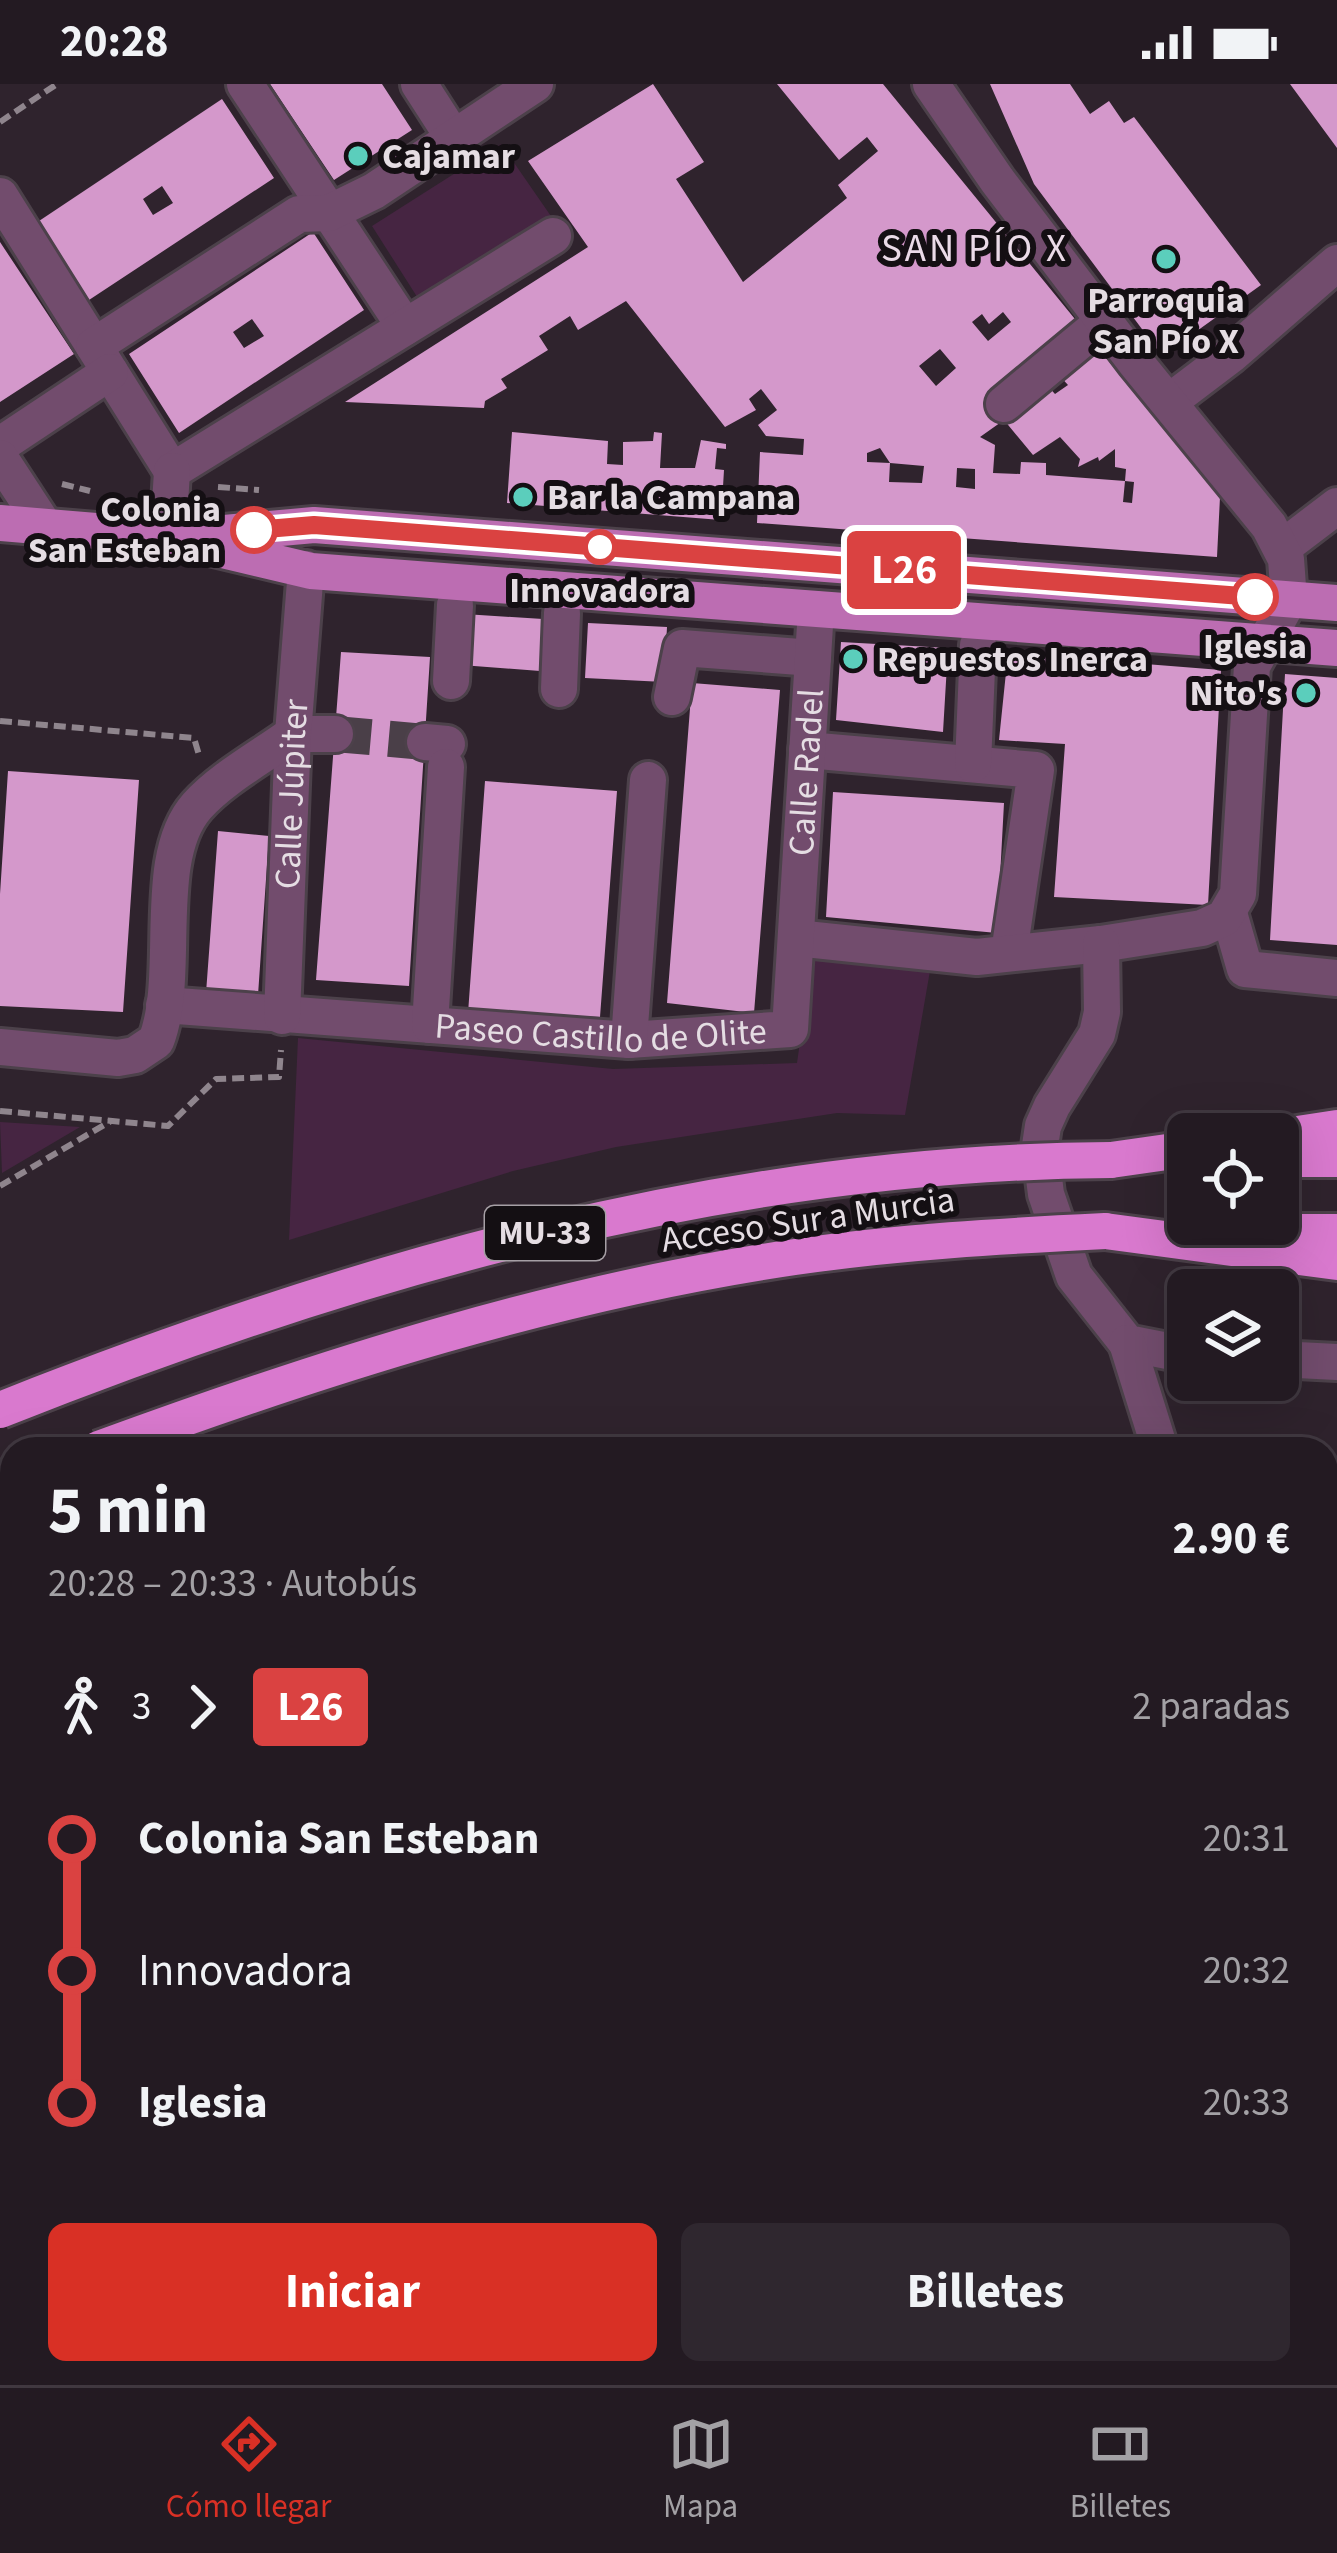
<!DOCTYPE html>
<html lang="es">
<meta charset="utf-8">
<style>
body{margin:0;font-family:"Source Sans 3",sans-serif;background:#2f272f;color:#f1f3f6;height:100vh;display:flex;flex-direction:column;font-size:45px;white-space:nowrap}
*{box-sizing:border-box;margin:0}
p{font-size:39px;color:#a3a1a5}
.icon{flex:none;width:66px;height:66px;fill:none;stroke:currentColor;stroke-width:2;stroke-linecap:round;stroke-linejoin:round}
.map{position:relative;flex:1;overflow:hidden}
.sheet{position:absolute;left:0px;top:1353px;width:1338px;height:948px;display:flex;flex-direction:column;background:#231a22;border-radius:36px 36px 0 0;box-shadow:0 12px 48px #0002,0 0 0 3px #403840}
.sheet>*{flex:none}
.badge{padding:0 24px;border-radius:9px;font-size:42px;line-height:78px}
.fabs{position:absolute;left:1167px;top:1029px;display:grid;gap:24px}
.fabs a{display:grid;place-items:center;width:132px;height:132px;border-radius:18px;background:#231a22;box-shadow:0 12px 48px #0002,0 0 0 3px #403840;font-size:60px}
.map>.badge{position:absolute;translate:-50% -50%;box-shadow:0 0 0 6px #fff}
.legs{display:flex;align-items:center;gap:18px;height:132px;padding:0 48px;font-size:39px}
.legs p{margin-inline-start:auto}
.overview{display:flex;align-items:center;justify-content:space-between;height:204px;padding:0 48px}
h1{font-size:66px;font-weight:700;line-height:90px}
.button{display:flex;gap:24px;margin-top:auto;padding:24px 48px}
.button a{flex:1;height:138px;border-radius:18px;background:#d93025;color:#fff;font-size:48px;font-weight:700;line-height:138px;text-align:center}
.button a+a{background:#2f272f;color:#f1f3f6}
ul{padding:0 48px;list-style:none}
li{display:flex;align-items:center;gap:42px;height:132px;font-size:45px}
li i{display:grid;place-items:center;width:18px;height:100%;margin:0 15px;background:currentColor}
li i::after{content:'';width:30px;height:30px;margin:-15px;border:9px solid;border-radius:50%;background:#231a22}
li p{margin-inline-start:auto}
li:first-child i{background:linear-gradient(#0000 50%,currentColor 0)}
li:last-child i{background:linear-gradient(currentColor 50%,#0000 0)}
.status{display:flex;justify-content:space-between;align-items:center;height:84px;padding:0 60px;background:#231a22;direction:ltr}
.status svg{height:33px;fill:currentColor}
.dock{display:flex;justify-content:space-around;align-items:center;height:168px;border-top:3px solid #403840;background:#231a22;font-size:33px;color:#a3a1a5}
.dock a{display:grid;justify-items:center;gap:6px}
.dock .on{color:#d93025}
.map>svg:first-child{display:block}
.green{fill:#462542}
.building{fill:#d498cb;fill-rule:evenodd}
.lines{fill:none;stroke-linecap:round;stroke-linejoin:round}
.minor-tunnel{stroke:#4a3f48;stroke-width:36;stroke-dasharray:36 18;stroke-linecap:butt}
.minor-casing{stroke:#4c414a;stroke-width:42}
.major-casing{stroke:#4c414a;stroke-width:42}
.highway-casing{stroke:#4c414a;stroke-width:42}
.path{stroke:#8f858d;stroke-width:6;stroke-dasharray:12 6;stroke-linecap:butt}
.minor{stroke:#724c6d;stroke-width:36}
.major{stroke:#bc6db2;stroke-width:36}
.highway{stroke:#d979ce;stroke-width:36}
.highway-bridge-casing{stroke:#4c414a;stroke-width:42;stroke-linecap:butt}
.highway-bridge{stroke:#d979ce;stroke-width:36}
.line-1-casing{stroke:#fff;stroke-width:27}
.line-1{stroke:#da4241;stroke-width:18}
.poi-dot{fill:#5bcebc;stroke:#140f13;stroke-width:4.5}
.stop-1-dot{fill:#fff;stroke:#da4241;stroke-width:6}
.labels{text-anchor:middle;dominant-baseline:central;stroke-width:12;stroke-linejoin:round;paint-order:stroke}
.shield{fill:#140f13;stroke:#a69fa5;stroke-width:3}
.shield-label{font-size:33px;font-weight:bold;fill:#e5dde3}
.poi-label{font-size:36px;font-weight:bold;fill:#e5dde3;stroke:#140f13;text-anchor:start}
.stop-label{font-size:36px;font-weight:bold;fill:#e5dde3;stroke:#140f13}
.street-label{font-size:36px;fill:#e5dde3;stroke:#140f13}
.neighbourhood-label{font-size:39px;letter-spacing:3px;fill:#ebdbe8;stroke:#140f13}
</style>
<div class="status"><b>20:28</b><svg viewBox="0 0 49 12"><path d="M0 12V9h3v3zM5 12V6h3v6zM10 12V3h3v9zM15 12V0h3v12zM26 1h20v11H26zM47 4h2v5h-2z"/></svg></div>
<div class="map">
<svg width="1337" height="2301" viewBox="0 0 1337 2301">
<rect width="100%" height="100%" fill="#2f232d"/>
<path class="green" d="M501,60L555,138L421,219L372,142Z
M813,867L931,881L905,1031L837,1029L616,1063L513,1087L289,1156L298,954L613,985L797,979Z
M0,1038L80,1043L2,1089Z"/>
<path class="building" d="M270,0H382L412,46L334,96Z
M653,0L704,78L676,95L743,198L847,114L838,101L878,67L867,53L839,76L777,0H883L1079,240L1004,336L980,353L995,361L993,389L1020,390L1021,378L1046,379V391L1125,397L1123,418L1132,419L1134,398L1125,397L1126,385L1115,383V365L1099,377L1098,373L1078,383L1080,375L1060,353L1033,371L1004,336L1045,299L1055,310L1068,301L1057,289L1093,258L1220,413L1217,473L757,439L760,368L803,371L804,355L766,352L758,341L777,326L761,305L749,315L756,326L725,343L626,217L578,246L570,232L539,252L548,266L501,295L507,304L485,317L484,324L345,318L588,163L528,77ZM1003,228L1011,238L988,257L972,238L982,230L989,240ZM940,265L956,284L936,302L919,282ZM880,364L890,379L924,382L922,399L889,398L890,379L867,378V369ZM957,384L975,385V405L956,403Z
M990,0H1070L1090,30L1109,17L1124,39L1134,33L1261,201L1162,272L1034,100Z
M1290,0H1337V64Z
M222,15L274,94L89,216L39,137ZM162,102L173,119L153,131L143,115Z
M313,148L364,226L179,349L129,270ZM252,235L264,252L244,264L233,248Z
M0,158L74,270L0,318Z
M512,348L608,357L607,380L623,381V358L653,357L654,348L662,349L660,384H695L701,356L726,360V365L717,364L715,385L724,386L721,436L507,419Z
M464,530L543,535L540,587L461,581Z
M588,539L667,543L664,598L585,594Z
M841,558L948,564L943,648L836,636Z
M341,568L430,573L409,902L316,896Z
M1008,569L1221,586L1208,821L1054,813L1065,660L999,656Z
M1285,590L1337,594V861L1270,856Z
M692,599L780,606L754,929L667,919Z
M8,687L139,696L123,928L0,922V810Z
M485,697L617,707L600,933L468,929Z
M833,708L1004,719L997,849L826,833Z
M218,747L269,752L258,911L206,909Z
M12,1792V1873L0,1884V1802Z
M1337,1920V1973L1326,1975V1923Z
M0,1968L12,1983V2055L0,2066Z
M1337,2002V2102L1326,2105V2054L1330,2052L1326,2004Z
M12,2111V2196L0,2182V2113L4,2117Z
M0,2206L12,2218V2289H102L98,2292L104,2301H14L0,2282Z
M103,2289H224L210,2301H113Z
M228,2289H266L273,2301H232Z
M476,2289H622L608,2297L611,2301H484Z"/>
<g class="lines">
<path class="minor-tunnel" d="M335,650L425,658"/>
<defs>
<g id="minor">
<path d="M245,0L405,243"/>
<path d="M419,0L455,56"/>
<path d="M0,112L172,387"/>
<path d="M94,262L299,130L329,129L374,107L535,0"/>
<path d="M1169,318L1231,271L1337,179"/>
<path d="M1004,320L1104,237"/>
<path d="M0,361L110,288"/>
<path d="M0,374L45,443"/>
<path d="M172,387L553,152"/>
<path d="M168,453L172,387"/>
<path d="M1282,464L1337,422"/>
<path d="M451,597L455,521"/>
<path d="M559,605L562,529"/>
<path d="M672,613L682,564L813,574"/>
<path d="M293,650H335"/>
<path d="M425,658L447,660"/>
<path d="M807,666L1036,686L1009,869"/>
<path d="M973,680L978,561"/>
<path d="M1229,829L1245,885L1337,894"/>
<path d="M796,854L977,873L1101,860L1202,844L1224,834L1238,810L1252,582L1289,516L1286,475L1269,442L1136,279L997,96L931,0"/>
<path d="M1101,860L1102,928L1097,950L1052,1022L1043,1042L1040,1062L1046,1110L1074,1192L1127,1259L1188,1271"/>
<path id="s1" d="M164,921L629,956L790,945L816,525"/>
<path id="s2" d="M282,932L293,650L306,485"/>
<path d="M430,941L446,683"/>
<path d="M629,956L648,696"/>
<path d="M0,963L118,974L135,971L156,957C182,891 150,775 197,722C222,694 263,672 293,650"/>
<path d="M1127,1259L1160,1365"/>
<path d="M1278,1275L1337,1278"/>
<path d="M0,1514L12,1538"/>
<path d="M0,1905L12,1919"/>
<path d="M1326,1999L1337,1997"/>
<path d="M1326,2140L1337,2137"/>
<path d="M303,2289L324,2301"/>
<path d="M1192,2289L1199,2301"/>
<path d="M414,2301L423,2289"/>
<path d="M687,2301L710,2289"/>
</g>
<path id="major" d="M0,439L168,453L311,487L1337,564
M202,451L314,441L1337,519"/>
<path id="highway" d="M1278,1053L1337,1044
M1278,1075H1337
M1111,1076L1188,1065
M1105,1147L1337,1178
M1253,1148H1337
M0,1406L12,1401"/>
</defs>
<use href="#minor" class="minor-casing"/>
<use href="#major" class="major-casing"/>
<use href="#highway" class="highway-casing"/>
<path class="path" d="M0,38L57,0
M62,400L90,407
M218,403L259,406
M0,637L194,654L199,671
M0,1027L168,1042L216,995L279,993L281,966
M0,1102L111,1037
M0,1664L12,1659"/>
<use href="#minor" class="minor"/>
<use href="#major" class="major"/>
<use href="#highway" class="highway"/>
<defs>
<path id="highway-bridge" d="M0,1326C355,1185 727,1078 1111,1076
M99,1365C325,1282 557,1208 795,1173C898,1158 1002,1152 1105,1147"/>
</defs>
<use href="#highway-bridge" class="highway-bridge-casing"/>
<use href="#highway-bridge" class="highway-bridge"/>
</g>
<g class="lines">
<defs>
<path id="line-1" d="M254,446L314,441L1255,513"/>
</defs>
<use href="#line-1" class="line-1-casing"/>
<use href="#line-1" class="line-1"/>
</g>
<g class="poi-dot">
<circle cx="358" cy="72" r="12"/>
<circle cx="1166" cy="175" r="12"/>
<circle cx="523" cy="413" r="12"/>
<circle cx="853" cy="575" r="12"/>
<circle cx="1306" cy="609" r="12"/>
</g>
<g class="stop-1-dot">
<circle cx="254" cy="446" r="21"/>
<circle cx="600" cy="463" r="15"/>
<circle cx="1255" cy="513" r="21"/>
</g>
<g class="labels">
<rect class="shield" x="485" y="1122" width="120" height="54" rx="9"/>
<g class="shield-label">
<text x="545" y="1149">MU-33</text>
</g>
<g class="poi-label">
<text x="382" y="72">Cajamar</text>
<text x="1166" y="216" text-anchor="middle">Parroquia<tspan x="1166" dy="41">San Pío X</tspan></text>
<text x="547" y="413">Bar la Campana</text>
<text x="877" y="575">Repuestos Inerca</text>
<text x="1282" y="609" text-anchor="end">Nito's</text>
</g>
<g class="stop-label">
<text x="221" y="425" text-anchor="end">Colonia<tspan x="221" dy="41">San Esteban</tspan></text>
<text x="600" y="506">Innovadora</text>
<text x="1255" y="562">Iglesia</text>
</g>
<g class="street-label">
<text stroke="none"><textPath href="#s1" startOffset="885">Calle Radel</textPath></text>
<text stroke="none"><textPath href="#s2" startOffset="222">Calle Júpiter</textPath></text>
<text stroke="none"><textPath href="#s1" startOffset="438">Paseo Castillo de Olite</textPath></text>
<text transform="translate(808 1136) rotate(-8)">Acceso Sur a Murcia</text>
</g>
<g class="neighbourhood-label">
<text x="975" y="165">SAN PÍO X</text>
</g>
</g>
</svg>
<div class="fabs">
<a><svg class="icon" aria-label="locate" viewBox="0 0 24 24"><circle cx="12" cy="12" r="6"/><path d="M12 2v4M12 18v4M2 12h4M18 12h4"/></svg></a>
<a><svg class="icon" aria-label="layers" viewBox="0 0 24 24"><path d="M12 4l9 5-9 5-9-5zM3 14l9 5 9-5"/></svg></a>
</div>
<b class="badge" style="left:904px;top:486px;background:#da4241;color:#fff">L26</b>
<section class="sheet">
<div class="overview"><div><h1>5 min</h1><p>20:28 – 20:33 · Autobús</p></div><b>2.90 €</b></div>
<div class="legs"><svg class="icon" aria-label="walk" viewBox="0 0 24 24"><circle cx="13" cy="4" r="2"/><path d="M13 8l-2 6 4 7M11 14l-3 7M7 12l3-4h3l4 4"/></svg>3<svg class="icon" aria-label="forward" viewBox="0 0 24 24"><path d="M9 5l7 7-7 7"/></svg><b class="badge" style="background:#da4241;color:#fff">L26</b><p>2 paradas</p></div>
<ul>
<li><i style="color:#da4241"></i><b>Colonia San Esteban</b><p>20:31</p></li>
<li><i style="color:#da4241"></i><span>Innovadora</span><p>20:32</p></li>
<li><i style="color:#da4241"></i><b>Iglesia</b><p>20:33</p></li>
</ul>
<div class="button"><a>Iniciar</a><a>Billetes</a></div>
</section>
</div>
<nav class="dock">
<a class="on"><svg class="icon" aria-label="directions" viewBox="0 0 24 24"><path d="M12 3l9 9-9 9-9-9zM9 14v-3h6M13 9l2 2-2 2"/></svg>Cómo llegar</a>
<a><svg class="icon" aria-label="map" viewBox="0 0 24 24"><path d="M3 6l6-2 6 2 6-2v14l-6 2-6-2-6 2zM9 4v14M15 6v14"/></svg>Mapa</a>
<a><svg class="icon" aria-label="tickets" viewBox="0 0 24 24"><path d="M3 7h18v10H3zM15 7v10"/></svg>Billetes</a>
</nav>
